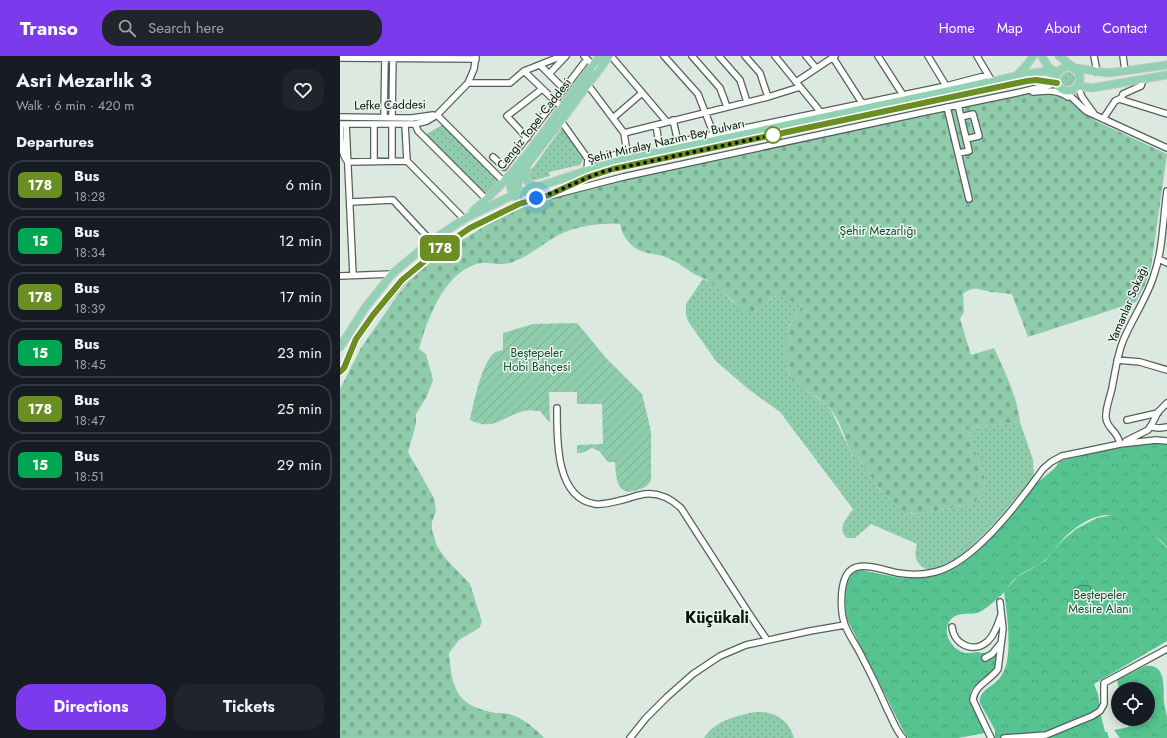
<!DOCTYPE html>
<meta charset="utf-8">
<style>
body{margin:0;font-family:Jost,sans-serif;background:#20242c;color:#f1f3f6;height:100vh;display:flex;flex-direction:column;font-size:15px;white-space:nowrap}
*{box-sizing:border-box;margin:0}
p{font-size:13px;color:#9ea1a6}
.icon{flex:none;width:22px;height:22px;fill:none;stroke:currentColor;stroke-width:2;stroke-linecap:round;stroke-linejoin:round}
.map{position:relative;flex:1;overflow:hidden}
.side{display:flex;flex-direction:column;background:#171b24;width:340px}
.side>*{flex:none}
.badge{padding:0 8px;border-radius:6px;font-size:14px;line-height:26px}
.controls{position:absolute;left:771px;top:626px;display:grid;gap:8px}
.controls a{display:grid;place-items:center;width:44px;height:44px;border-radius:50%;background:#171b24;box-shadow:0 2px 10px #0003;font-size:20px}
.you{position:absolute;width:20px;height:20px;margin:-10px;border:3px solid #fff;border-radius:50%;background:#1a73e8;box-shadow:0 0 0 6px #1a73e833}
.map>.badge{position:absolute;translate:-50% -50%;box-shadow:0 0 0 2px #fff}
h2{padding:0 16px;font-size:15px;line-height:36px}
.round{display:grid;place-items:center;flex:none;width:42px;height:42px;border-radius:16px;background:#20242c}
.summary{display:flex;align-items:center;justify-content:space-between;height:68px;padding:0 16px}
h1{font-size:19px;font-weight:700;line-height:30px}
.primary-button{display:flex;gap:8px;margin-top:auto;padding:8px 16px}
.primary-button a{flex:1;height:46px;border-radius:16px;background:#7c3aed;color:#fff;font-size:16px;font-weight:700;line-height:46px;text-align:center}
.primary-button a+a{background:#20242c;color:#f1f3f6}
ul{padding:0;list-style:none}
li{display:flex;align-items:center;gap:12px;height:50px;margin:0 8px 6px;padding:0 8px;border:2px solid #363941;border-radius:16px}
li div{flex:1}
li b{display:block;font-size:15px}
li em{font-style:normal}
li .badge{min-width:44px;font-weight:700;text-align:center}
header{display:flex;align-items:center;gap:24px;box-sizing:border-box;height:56px;padding:0 20px;background:#7c3aed;color:#fff}
header strong{font-size:19px}
nav{display:flex;gap:22px;margin-inline-start:auto;font-size:14px}
.search{width:280px;height:36px;background:#20242c;display:flex;align-items:center;gap:10px;box-sizing:border-box;padding:0 14px;border-radius:16px;color:#9ea1a6;font-size:15px}
main{display:flex;flex:1;min-height:0}
.map>svg:first-child{display:block}
.grass{fill:url(#grass-dots)}
.forest{fill:url(#forest-crowns)}
.cemetery{fill:url(#cemetery-stones)}
.garden{fill:url(#garden-furrows)}
.water{fill:url(#water-ripples);stroke:#3a8864}
.lines{fill:none;stroke-linecap:round;stroke-linejoin:round}
.minor-casing{stroke:#54605a;stroke-width:8}
.major-casing{stroke:#c4c5c5;stroke-width:9}
.minor{stroke:#fff;stroke-width:5.5}
.major{stroke:#93d1b5;stroke-width:7}
.line-casing{stroke:#fff;stroke-width:9}
.line{stroke:#6b8e23;stroke-width:6}
.walk{stroke:#0a0f0c;stroke-width:4;stroke-dasharray:0 7.2}
.stop-dot{fill:#fff;stroke:#6b8e23;stroke-width:2}
.labels{text-anchor:middle;dominant-baseline:central;stroke-width:3;stroke-linejoin:round;paint-order:stroke}
.street-label{font-size:12px;fill:#0a0f0c;stroke:#e8f6ee}
.park-label{font-size:12px;fill:#1b4934;stroke:#e8f6ee}
.district-label{font-size:16px;font-weight:bold;fill:#0a0f0c;stroke:#e8f6ee}
</style>
<header>
<strong>Transo</strong>
<div class="search"><svg class="icon" aria-label="search" viewBox="0 0 24 24"><circle cx="10" cy="10" r="6"/><path d="M15 15l6 6"/></svg>Search here</div>
<nav><a>Home</a><a>Map</a><a>About</a><a>Contact</a></nav>
</header>
<main>
<section class="side">
<div class="summary"><div><h1>Asri Mezarlık 3</h1><p>Walk · 6 min · 420 m</p></div><a class="round"><svg class="icon" aria-label="heart" viewBox="0 0 24 24"><path d="M12 20l-8-8c-3-5 5-10 8-4 3-6 11-1 8 4z"/></svg></a></div>
<h2>Departures</h2>
<ul>
<li><span class="badge" style="background:#6b8e23;color:#fff">178</span><div><b>Bus</b><p>18:28</p></div><em>6 min</em></li>
<li><span class="badge" style="background:#00a651;color:#fff">15</span><div><b>Bus</b><p>18:34</p></div><em>12 min</em></li>
<li><span class="badge" style="background:#6b8e23;color:#fff">178</span><div><b>Bus</b><p>18:39</p></div><em>17 min</em></li>
<li><span class="badge" style="background:#00a651;color:#fff">15</span><div><b>Bus</b><p>18:45</p></div><em>23 min</em></li>
<li><span class="badge" style="background:#6b8e23;color:#fff">178</span><div><b>Bus</b><p>18:47</p></div><em>25 min</em></li>
<li><span class="badge" style="background:#00a651;color:#fff">15</span><div><b>Bus</b><p>18:51</p></div><em>29 min</em></li>
</ul>
<div class="primary-button"><a>Directions</a><a>Tickets</a></div>
</section>
<div class="map">
<svg width="827" height="682" viewBox="0 0 827 682">
<defs>
<pattern id="grass-dots" width="8" height="8" patternUnits="userSpaceOnUse"><rect width="8" height="8" fill="#8fccac"/><path d="M2 2h.1M6 6h.1" fill="none" stroke="#7aae93" stroke-width="1.8" stroke-linecap="round"/></pattern>
<pattern id="forest-crowns" width="20" height="18" patternUnits="userSpaceOnUse"><rect width="20" height="18" fill="#56c390"/><path d="M2 6a3 3 0 1 1 6 0M12 15a3 3 0 1 1 6 0" fill="none" stroke="#4aa67b"/></pattern>
<pattern id="cemetery-stones" width="16" height="16" patternUnits="userSpaceOnUse"><rect width="16" height="16" fill="#8fccac"/><path d="M2 7V4a2 2 0 0 1 4 0v3zM10 15v-3a2 2 0 0 1 4 0v3z" fill="#7aae93"/></pattern>
<pattern id="garden-furrows" width="10" height="10" patternUnits="userSpaceOnUse"><rect width="10" height="10" fill="#8fccac"/><path d="M-1 1l2-2M0 10L10 0M9 11l2-2" fill="none" stroke="#7aae93"/></pattern>
<pattern id="water-ripples" width="26" height="14" patternUnits="userSpaceOnUse"><rect width="26" height="14" fill="#4ebc8a"/><path d="M2 4q2-2 4 0t4 0M15 11q2-2 4 0t4 0" fill="none" stroke="#43a076"/></pattern>
</defs>
<rect width="100%" height="100%" fill="#dbe9e1"/>
<path class="grass" d="M721 23a7 7 0 1 1 14 0a7 7 0 1 1-14 0Z
M102,69L163,131L150,143L85,79Z
M223,72L243,100V103L240,109L209,116L210,120L191,125L188,118L189,117L221,73Z
M363,223L372,227L393,246L415,256C425,252 433,235 445,241C448,242 450,245 453,246C457,248 459,247 462,250L449,270L448,276L445,299L448,314L451,322L486,349L492,356L512,399L525,411L540,435L571,458H579L633,448L642,439L646,426L627,373L680,366L693,404L694,419C680,437 605,536 580,509C574,502 575,496 577,488L531,468L515,482H507C496,473 507,462 513,453L440,356L408,333L376,305L348,265L346,258V248Z
M416,656C434,655 449,664 454,682H364C374,665 398,659 416,656Z"/>
<path class="forest" d="M816,387L827,389V491C820,483 812,477 803,472C773,452 754,456 727,479C719,486 714,496 705,504C697,511 685,514 677,521C670,526 666,536 659,541C655,545 642,556 637,557C627,559 616,555 609,566C602,578 612,594 625,597C629,598 633,596 637,596C639,596 641,597 643,597C649,597 654,592 657,587C657,595 660,605 656,612C649,625 629,626 630,642L645,677L618,682H568L564,676L508,565C504,552 502,514 522,514C538,517 556,523 573,522C614,522 636,499 661,470C672,458 683,446 692,433C701,421 713,417 720,405L772,393Z
M772,459C791,461 814,477 827,492V585L754,628L758,638L761,660L765,676H767L769,682H655V674L640,647C638,633 656,631 663,617C673,599 667,556 664,536L677,521L705,505L722,485L736,473L757,462Z
M805,610C827,607 823,632 824,647C825,653 827,658 827,663C827,669 827,676 827,682H780L774,674L789,671L787,663H808V633H779L777,624Z"/>
<path class="cemetery" d="M704,34L727,42L738,53L756,65L827,98L811,211L805,229L796,246L688,281L672,238C665,237 658,237 651,236C639,234 635,229 623,238L624,256L620,263L631,299L654,292C665,316 677,340 680,366L627,373L646,426L642,439L633,448L579,458C550,458 538,430 524,410C520,405 514,402 511,397C505,383 501,367 492,355C482,343 465,334 453,325C444,310 442,285 450,269C454,263 458,256 462,250L460,248C452,249 447,239 438,240C425,242 424,259 406,256C394,247 384,237 373,228C368,224 361,221 354,218C346,213 338,206 328,202C317,197 304,199 294,191C286,185 282,177 280,168C258,167 235,170 215,181C201,189 189,200 173,206C160,210 156,207 143,207C134,207 123,214 116,220C97,238 86,268 79,293L86,298L93,324L87,340L76,358V368L68,396L94,442L96,455L92,466V474L97,490L105,502L130,528L142,566L139,572L119,584L109,597C110,608 111,622 116,633C123,649 140,654 156,657C161,657 167,657 172,659C184,663 195,672 204,682H0V333L21,292L57,240L74,220L96,200L152,166L173,155L198,145L244,131L524,69Z"/>
<path class="garden" d="M237,267L267,303L302,338L311,375V423C310,429 305,431 300,433C277,443 276,423 275,406H268L259,395L252,392L242,397H237V389L263,388L262,348H237V336H209L210,367L200,355C194,355 189,354 184,355C163,360 154,376 130,364C133,349 142,306 154,297C156,295 160,295 163,294V277L193,268Z"/>
<path class="water" d="M742,529L750,530L753,542V546H749L741,541L737,544L732,539L734,532Z"/>
<g class="lines">
<defs>
<path id="minor" d="M244,0L258,14
M271,0L327,66
M324,0L358,38L374,79
M352,0L380,32L387,51
M379,0L400,24L407,46
M405,0L420,17L428,41
M435,0L483,59
M466,0L476,12
M492,0L522,47
M538,0L563,39
M588,0L608,33
M637,0L650,22
M754,0L757,16
M783,0L785,15
M0,2L136,3
M200,9L224,33
M184,15L215,45L222,51
M209,18L226,0
M456,26L495,0
M128,27H170L184,15L222,0
M248,29L284,77L288,103
M738,31L742,41L755,59
M724,34L746,55L827,92
M693,36C705,35 717,33 728,41
M781,43L783,38L801,30L803,24
M618,49L629,95L619,97
M607,51L629,143
M97,59L163,125
M0,61L72,62L93,59
M44,61L45,0
M52,61L53,0
M621,61L633,58L639,80L626,83
M273,62L302,37
M763,63L775,45L779,43L827,58
M333,64L338,86
M221,65L248,103L247,114
M0,68C1,80 0,98 8,106L67,105L124,163
M0,68H75L87,65L97,59L128,27L134,13L136,0
M6,68L13,219
M34,68V106
M65,68L67,105
M75,68L78,75L147,144
M316,69L320,94
M284,77L428,41L460,31
M187,82L167,60L202,33
M319,90L606,30L648,19
M153,101L164,111L244,7
M248,103H257L287,96
M52,105V68
M213,139L283,121L580,57L676,37L714,28
M11,146L53,144L91,185
M819,203L827,207
M0,220L52,218
M777,304L800,306L827,314
M217,352C217,382 215,442 255,448C264,449 274,446 282,444C288,443 294,440 300,439C316,435 329,441 341,452L408,556L427,584
M787,364L818,357
M810,371L820,372L827,371
M786,385L808,374L812,368L818,356L827,347
M780,388C778,375 767,373 766,362C765,353 770,342 772,332C775,317 777,300 783,285C792,263 807,242 814,219C823,193 823,163 827,135
M612,571C614,589 634,598 648,585C655,578 658,568 661,559
M645,602L652,598L661,587
M290,682L306,662L327,641L353,618L380,600L406,589L470,575L505,569
M563,682C556,675 552,662 547,653C539,635 531,618 522,601C517,590 509,580 505,569C500,556 499,523 511,514C522,505 546,515 558,517C570,519 583,519 595,516C634,507 680,445 703,413L711,406L722,400L742,396L780,388L816,384L827,385
M651,682L633,644C634,629 651,624 658,613L663,573L660,546
M664,682L706,679L752,660L760,655L764,648V627L827,593"/>
<path id="major" d="M702,0L708,11L715,16
M719,0L732,10
M716 23a12 12 0 1 1 24 0a12 12 0 1 1-24 0Z
M735,12L769,17L827,9
M675,21L686,10L693,0
M739,30L752,32L827,19
M187,112C184,122 186,129 197,130
M174,117C168,126 169,135 177,142
M178,141V127L182,115L221,65L269,0
M133,155C185,112 218,52 260,0
M0,291L25,252L52,218L91,185L124,163L173,139L272,106L687,18L706,15L716,19
M0,316L4,312L16,283L33,259L63,225L98,194L130,172L179,148L209,139L248,121L273,113L687,25L696,24L717,27"/>
</defs>
<use href="#minor" class="minor-casing"/>
<use href="#major" class="major-casing"/>
<use href="#minor" class="minor"/>
<use href="#major" class="major"/>
</g>
<g class="lines">
<defs>
<path id="line" d="M0,316L4,312L16,283L33,259L62,224L98,194L130,172L179,148L209,139L248,121L273,113L687,25L696,24L717,27"/>
</defs>
<use href="#line" class="line-casing"/>
<use href="#line" class="line"/>
<path class="walk" d="M196,142C220,136 241,123 265,115L433,79"/>
</g>
<circle class="stop-dot" cx="433" cy="79" r="8"/>
<g class="labels">
<g class="street-label">
<text transform="translate(50 49) rotate(-1)">Lefke Caddesi</text>
<text transform="translate(194 68) rotate(-52)">Cengiz Topel Caddesi</text>
<text transform="translate(326 85) rotate(-13)">Şehit Miralay Nazım Bey Bulvarı</text>
<text transform="translate(788 248) rotate(-67)">Yamanlar Sokağı</text>
</g>
<g class="park-label">
<text x="538" y="175">Şehir Mezarlığı</text>
<text x="197" y="297">Beştepeler<tspan x="197" dy="14">Hobi Bahçesi</tspan></text>
<text x="760" y="539">Beştepeler<tspan x="760" dy="14">Mesire Alanı</tspan></text>
</g>
<g class="district-label">
<text x="377" y="561">Küçükali</text>
</g>
</g>
</svg>
<div class="controls">
<a><svg class="icon" aria-label="locate" viewBox="0 0 24 24"><circle cx="12" cy="12" r="6"/><path d="M12 2v4M12 18v4M2 12h4M18 12h4"/></svg></a>
</div>
<div class="you" style="left:196px;top:142px"></div>
<b class="badge" style="left:100px;top:192px;background:#6b8e23;color:#fff">178</b>
</div>
</main>
